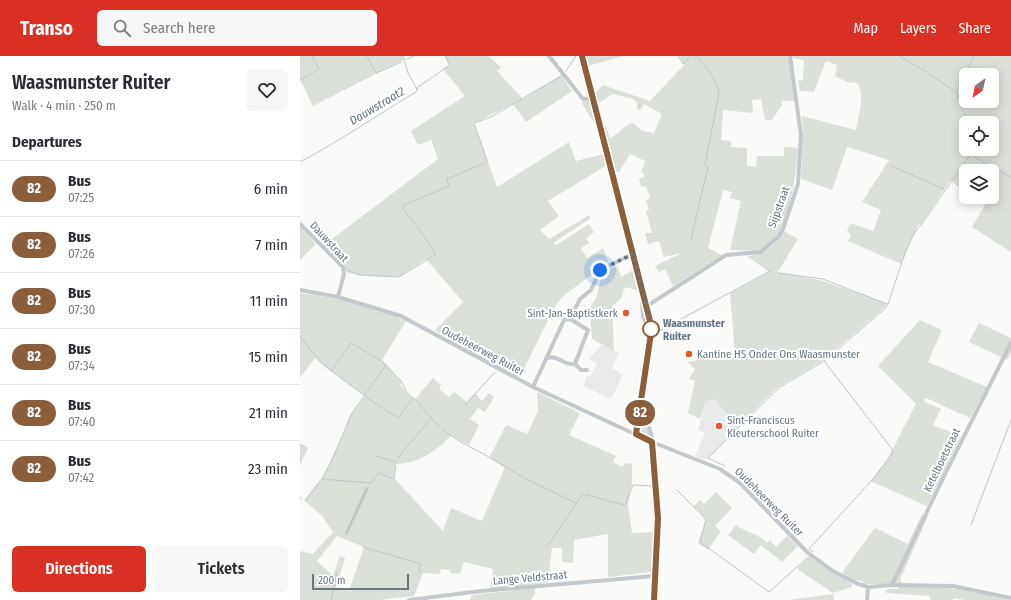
<!DOCTYPE html>
<meta charset="utf-8">
<style>
body{margin:0;font-family:"Fira Sans Condensed",sans-serif;background:#f7f7f7;color:#2b2b33;height:100vh;display:flex;flex-direction:column;font-size:15px;white-space:nowrap}
*{box-sizing:border-box;margin:0}
p{font-size:13px;color:#7c7c81}
.icon{flex:none;width:22px;height:22px;fill:none;stroke:currentColor;stroke-width:2;stroke-linecap:round;stroke-linejoin:round}
.map{position:relative;flex:1;overflow:hidden}
.drawer{display:flex;flex-direction:column;background:#fff;width:300px}
.drawer>*{flex:none}
.badge{padding:0 8px;border-radius:13px;font-size:14px;line-height:26px}
.needle{width:26px;rotate:213deg}
.fabs{position:absolute;left:659px;top:12px;display:grid;gap:8px}
.fabs a{display:grid;place-items:center;width:40px;height:40px;border-radius:6px;background:#fff;box-shadow:0 2px 10px #0003;font-size:20px}
.scale{position:absolute;left:12px;bottom:10px;width:97px;box-sizing:border-box;padding-left:4px;border:2px solid #657683;border-top:0;font-size:11px;line-height:14px;white-space:nowrap;color:#657683;-webkit-text-stroke:3px #fff;paint-order:stroke}
.you{position:absolute;width:20px;height:20px;margin:-10px;border:3px solid #fff;border-radius:50%;background:#1a73e8;box-shadow:0 0 0 6px #1a73e833}
.map>.badge{position:absolute;translate:-50% -50%;box-shadow:0 0 0 2px #fff}
h2{padding:0 12px;font-size:15px;line-height:36px}
.round{display:grid;place-items:center;flex:none;width:42px;height:42px;border-radius:6px;background:#f7f7f7}
.overview{display:flex;align-items:center;justify-content:space-between;height:68px;padding:0 12px}
h1{font-size:19px;font-weight:600;line-height:30px}
.action{display:flex;gap:8px;margin-top:auto;padding:8px 12px}
.action a{flex:1;height:46px;border-radius:6px;background:#d93025;color:#fff;font-size:16px;font-weight:600;line-height:46px;text-align:center}
.action a+a{background:#f7f7f7;color:#2b2b33}
ul{padding:0;list-style:none}
li{display:flex;align-items:center;gap:12px;height:56px;padding:0 12px;border-top:1px solid #e1e1e2}
li div{flex:1}
li b{display:block;font-size:15px}
li em{font-style:normal}
li .badge{min-width:44px;font-weight:700;text-align:center}
header{display:flex;align-items:center;gap:24px;box-sizing:border-box;height:56px;padding:0 20px;background:#d93025;color:#fff}
header strong{font-size:19px}
nav{display:flex;gap:22px;margin-inline-start:auto;font-size:14px}
.search{width:280px;height:36px;background:#f7f7f7;display:flex;align-items:center;gap:10px;box-sizing:border-box;padding:0 14px;border-radius:6px;color:#7c7c81;font-size:15px}
main{display:flex;flex:1;min-height:0}
.map>svg:first-child{display:block}
.built{fill:#e8e9e9}
.green{fill:#dadfd7;fill-rule:evenodd}
.water{fill:#bbc7cb}
.lines{fill:none;stroke-linecap:round;stroke-linejoin:round}
.stream{stroke:#bbc7cb;stroke-width:1}
.minor{stroke:#c3c8cc;stroke-width:4}
.line-casing{stroke:#fff;stroke-width:9}
.line{stroke:#8b5e3c;stroke-width:6}
.walk{stroke:#657683;stroke-width:4;stroke-dasharray:0 7.2}
.poi-dot{fill:#e4572e;stroke:#fff;stroke-width:1.5}
.stop-dot{fill:#fff;stroke:#8b5e3c;stroke-width:2}
.labels{text-anchor:middle;dominant-baseline:central;stroke-width:4;stroke-linejoin:round;paint-order:stroke}
.street-label{font-size:11px;fill:#657683;stroke:#fff}
.poi-label{font-size:11px;fill:#657683;stroke:#fff;text-anchor:start}
.stop-label{font-size:11px;font-weight:bold;fill:#657683;stroke:#fff;text-anchor:start}
.water-label{font-size:12px;font-style:italic;fill:#60757c;stroke:#fff}
</style>
<header>
<strong>Transo</strong>
<div class="search"><svg class="icon" aria-label="search" viewBox="0 0 24 24"><circle cx="10" cy="10" r="6"/><path d="M15 15l6 6"/></svg>Search here</div>
<nav><a>Map</a><a>Layers</a><a>Share</a></nav>
</header>
<main>
<section class="drawer">
<div class="overview"><div><h1>Waasmunster Ruiter</h1><p>Walk · 4 min · 250 m</p></div><a class="round"><svg class="icon" aria-label="heart" viewBox="0 0 24 24"><path d="M12 20l-8-8c-3-5 5-10 8-4 3-6 11-1 8 4z"/></svg></a></div>
<h2>Departures</h2>
<ul>
<li><span class="badge" style="background:#8b5e3c;color:#fff">82</span><div><b>Bus</b><p>07:25</p></div><em>6 min</em></li>
<li><span class="badge" style="background:#8b5e3c;color:#fff">82</span><div><b>Bus</b><p>07:26</p></div><em>7 min</em></li>
<li><span class="badge" style="background:#8b5e3c;color:#fff">82</span><div><b>Bus</b><p>07:30</p></div><em>11 min</em></li>
<li><span class="badge" style="background:#8b5e3c;color:#fff">82</span><div><b>Bus</b><p>07:34</p></div><em>15 min</em></li>
<li><span class="badge" style="background:#8b5e3c;color:#fff">82</span><div><b>Bus</b><p>07:40</p></div><em>21 min</em></li>
<li><span class="badge" style="background:#8b5e3c;color:#fff">82</span><div><b>Bus</b><p>07:42</p></div><em>23 min</em></li>
</ul>
<div class="action"><a>Directions</a><a>Tickets</a></div>
</section>
<div class="map">
<svg width="711" height="544" viewBox="0 0 711 544">
<rect width="100%" height="100%" fill="#fafaf8"/>
<path class="built" d="M302,288L319,297L312,312L323,319L311,343L283,330L287,320L290,321L297,307L289,303Z
M410,334L443,366L406,404L395,400L405,377L398,374Z"/>
<path class="green" d="M0,0H104L105,3L13,50L0,23Z
M145,0H188L201,11L197,15L223,43L261,19L272,35L226,66L213,48L174,67L197,131L269,86L276,105L304,98L307,109L248,145L259,160L240,174L249,183L289,159L291,162L253,187L256,189L289,168L294,176L286,182L289,187L281,192L287,202L303,192L308,206L262,241L254,252L220,321L162,291L135,274L163,246L126,203L100,221L59,219L47,216L24,189L138,103L131,84L118,89L111,75L165,40L143,13L149,9Z
M285,0H324L287,10Z
M379,0H488L495,45H482V49L472,64H465L461,43L452,44L453,57L423,54L421,84L431,85V91L447,92V110L456,111L457,100H484V91H493L498,93C496,117 491,160 476,180C472,186 465,190 460,195L430,194L441,145L430,142L432,136L423,134L408,192L422,199L373,230L365,213L359,216L355,210L382,197L364,201L359,185L348,188L345,177H352L346,155L349,154L346,144L350,142L346,130L341,131L339,123L344,121V117H341L345,105L330,98L319,116H315L303,70H306L310,82C319,79 324,68 333,67L342,75L354,77L362,58L344,48L340,54L337,53V47L333,43L313,38L297,48L295,38L303,29L350,45L384,9Z
M492,0H711V196L672,171L686,147L676,141H692V115H666V135L650,125L621,168L618,169L601,208L548,185L551,178L547,176L550,167L573,175L581,154L562,146L589,104L547,91L532,134L501,123L503,80L502,60L556,74C558,62 567,34 555,26L550,27L535,20L537,9L526,5L514,36L500,35L498,25L503,24L504,4L493,2ZM666,19H692V45H666ZM666,67H692V93H666Z
M291,44L298,69L296,70L281,46Z
M0,171L16,188L0,204Z
M483,175L498,183L478,216L523,225L589,248L522,305L478,331L433,376L428,359L415,343H411L406,346L400,363L388,357L395,325L389,323L395,313L387,306L435,298L430,237L469,216L447,200C465,199 474,191 483,175Z
M317,210L321,221L335,213L340,235L326,231L323,234L322,242L312,250L314,295L292,283L290,252L297,240L301,222L305,215Z
M0,237C34,241 75,251 106,265L82,304L102,327L100,329L115,343L133,322L141,329L139,333L149,341L154,336L167,346L175,337L182,345L189,337L194,341L185,356L178,352L170,363L179,369L169,389L151,380C137,394 118,408 96,408L94,422L143,475L151,452L182,465L205,411L189,402L206,369L227,378L238,355L237,336L280,357L269,379L316,400L313,406L322,411L325,407L332,408V428L328,448L332,477L355,476L351,516L308,521V478L274,484L273,507L262,506V492H252L248,527L190,533L193,513L164,506L160,518L150,517V514L141,513L140,518L123,517L114,540L79,544H0V495L13,498L33,476L22,460L4,444L22,423L44,377L48,363L65,340L22,309L15,302L0,322ZM37,480L64,491L49,535L36,532L45,502L40,500L33,520L17,505Z
M620,264L642,274L628,306L687,331L670,362L626,342L624,345L641,353L633,369L661,380L627,450L570,425L586,406L616,348L578,310Z
M679,267L711,282V296L707,304L669,286Z
M342,362L344,363L351,383L338,376L341,363Z
M0,387L8,392L0,409Z
M416,436L432,452L415,470L421,475L408,494L398,487L406,463L394,450L400,444L404,448Z
M622,458L628,460L600,524L602,527L666,534L709,544H665L654,542L653,544H630V540L586,537L587,533H598L599,528H563V525L554,524L542,517L575,472L608,488Z
M436,469C446,477 458,477 467,487L470,484L476,491L487,480L498,490L482,506L461,489L454,498L428,479Z
M509,500L552,528V531L533,537L497,513Z
M235,532V538L231,544H170L172,539Z
M533,538L534,544H488Z"/>
<path class="water" d="M66,431L69,432L47,479L45,478Z"/>
<g class="lines">
<path class="stream" d="M67,0L76,17L102,6
M378,0L383,8L391,0
M599,0L625,15L656,36L668,67
M107,3L114,0
M104,4L108,17L117,33
M266,15L276,0
M663,23L674,0
M0,24L19,13L12,0
M656,36L662,24
M297,48L302,66
M302,68L306,82
M307,84L316,122
M674,93L670,99L711,121
M0,106C40,85 77,59 116,36L118,31L150,9L145,0
M591,110L644,133
M330,174L332,183
M391,183L408,111L405,109L419,37C417,23 405,9 395,0
M333,185V187
M47,214L59,219L99,221L135,199V197L119,173L102,152L104,149L149,130L147,123L185,107L187,104L174,67L191,61L261,20
M478,217L523,223L587,248
M588,248C594,232 609,177 621,169L670,99
M359,275L470,215L472,217
M0,280C19,309 39,320 65,340
M82,305L102,326L106,334
M32,314L51,287L80,304
M66,341L98,362L113,342
M114,342L139,371
M165,349L195,316
M143,374L159,385L187,400L226,423L276,447L283,438L325,449L333,429L353,430V434
M76,400L96,406
M98,402L131,362
M425,410L408,402L480,331L524,305
M22,423L69,427L72,426L79,417L94,423L96,410
M377,434L406,463L400,486L469,536L507,502
M0,441L1,443
M5,445L23,421L31,406L52,357L86,309
M671,469L711,364
M63,491L121,508L119,516
M246,492L276,448
M513,496L509,493L573,423L592,398V393L524,305L587,251
M31,544L37,516"/>
<path class="minor" d="M249,0L283,43L293,42
M282,0L349,265L351,277L336,378
M0,168L43,211L44,218L38,241
M0,234L38,241L101,260L233,331L352,386L420,413L440,427L507,496L533,515L558,528L568,531L592,529L653,530L711,542
M345,242L342,244L343,261L349,273
M347,250L426,199L461,196L478,181L483,173L498,128L501,79L490,0
M270,263L280,243L291,234L300,214L333,198
M275,308L281,314H287
M233,331L264,264L270,263L288,274L275,308C265,311 258,298 248,302
M339,360L346,362L352,381
M352,386L358,463L354,544
M592,529L646,416L711,287
M109,544L181,535L354,520
M567,544L568,531"/>
</g>
<g class="lines">
<defs>
<path id="line" d="M282,0L350,265L351,277L336,378L352,386L358,462L354,544"/>
</defs>
<use href="#line" class="line-casing"/>
<use href="#line" class="line"/>
<path class="walk" d="M300,214L333,198L347,250L351,277V273"/>
</g>
<g class="poi-dot">
<circle cx="326" cy="257" r="4"/>
<circle cx="389" cy="298" r="4"/>
<circle cx="419" cy="370" r="4"/>
</g>
<circle class="stop-dot" cx="351" cy="273" r="8"/>
<g class="labels">
<g class="street-label">
<text transform="translate(479 151) rotate(-70)">Sijpstraat</text>
<text transform="translate(29 186) rotate(47)">Dauwstraat</text>
<text transform="translate(183 295) rotate(28)">Oudeheerweg Ruiter</text>
<text transform="translate(642 404) rotate(-64)">Ketelboetstraat</text>
<text transform="translate(469 446) rotate(45)">Oudeheerweg Ruiter</text>
<text transform="translate(230 522) rotate(-5)">Lange Veldstraat</text>
</g>
<g class="poi-label">
<text x="318" y="257" text-anchor="end">Sint-Jan-Baptistkerk</text>
<text x="397" y="298">Kantine HS Onder Ons Waasmunster</text>
<text x="427" y="364">Sint-Franciscus<tspan x="427" dy="13">Kleuterschool Ruiter</tspan></text>
</g>
<g class="stop-label">
<text x="363" y="267">Waasmunster<tspan x="363" dy="13">Ruiter</tspan></text>
</g>
<g class="water-label">
<text transform="translate(77 50) rotate(-31)">Dauwstraat2</text>
</g>
</g>
</svg>
<div class="fabs">
<a><svg class="needle" viewBox="-14 -14 28 28"><path d="M0-13l5 13h-10z" fill="#e53935"/><path d="M0 13l5-13h-10z" fill="#7c7c81"/></svg></a>
<a><svg class="icon" aria-label="locate" viewBox="0 0 24 24"><circle cx="12" cy="12" r="6"/><path d="M12 2v4M12 18v4M2 12h4M18 12h4"/></svg></a>
<a><svg class="icon" aria-label="layers" viewBox="0 0 24 24"><path d="M12 4l9 5-9 5-9-5zM3 14l9 5 9-5"/></svg></a>
</div>
<div class="scale">200 m</div>
<div class="you" style="left:300px;top:214px"></div>
<b class="badge" style="left:340px;top:357px;background:#8b5e3c;color:#fff">82</b>
</div>
</main>
